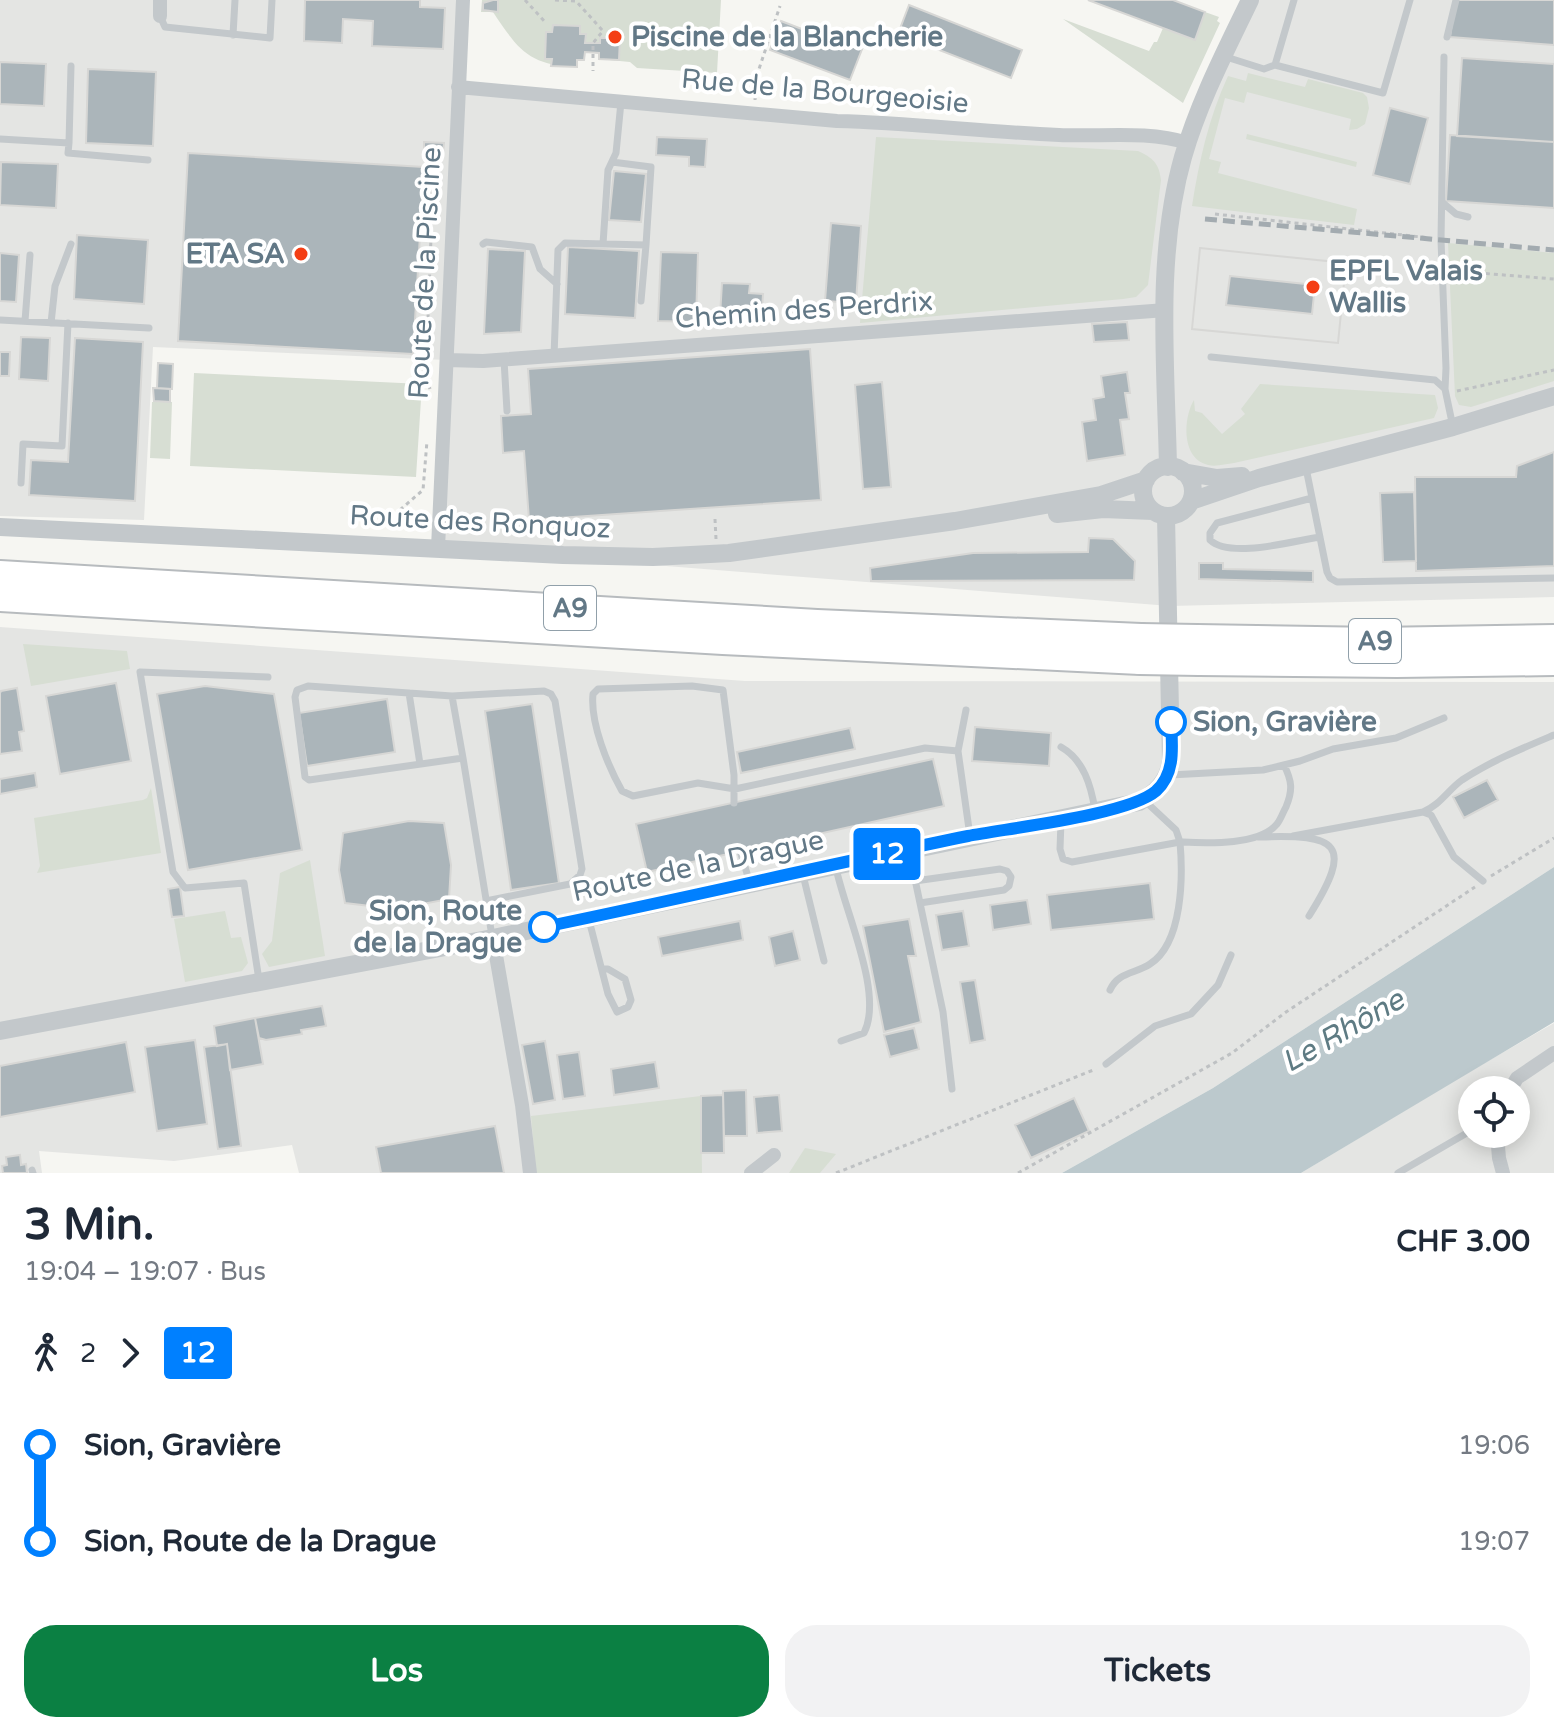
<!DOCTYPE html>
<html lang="de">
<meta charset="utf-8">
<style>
body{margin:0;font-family:"Varela Round",sans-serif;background:#f2f2f3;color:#1f2937;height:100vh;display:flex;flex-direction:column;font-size:30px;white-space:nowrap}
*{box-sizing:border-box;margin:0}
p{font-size:26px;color:#747a83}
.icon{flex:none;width:44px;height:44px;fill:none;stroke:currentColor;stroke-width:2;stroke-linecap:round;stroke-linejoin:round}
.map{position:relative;height:1173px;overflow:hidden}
.side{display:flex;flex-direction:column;background:#fff;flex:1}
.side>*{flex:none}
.badge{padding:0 16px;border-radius:6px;font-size:28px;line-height:52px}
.controls{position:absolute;left:1458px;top:1076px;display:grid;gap:16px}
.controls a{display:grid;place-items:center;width:72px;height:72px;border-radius:50%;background:#fff;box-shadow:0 4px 20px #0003;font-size:40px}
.map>.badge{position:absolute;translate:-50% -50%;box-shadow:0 0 0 4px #fff}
.legs{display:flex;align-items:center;gap:12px;height:88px;padding:0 24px;font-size:26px}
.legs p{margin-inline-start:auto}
.headline{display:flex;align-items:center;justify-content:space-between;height:136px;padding:0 24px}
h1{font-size:44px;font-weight:800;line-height:60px}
.button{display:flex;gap:16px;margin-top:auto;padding:16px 24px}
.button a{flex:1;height:92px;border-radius:32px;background:#0b8043;color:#fff;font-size:32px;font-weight:800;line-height:92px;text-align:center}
.button a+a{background:#f2f2f3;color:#1f2937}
ul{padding:0 24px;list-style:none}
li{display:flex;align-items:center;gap:28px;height:96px;font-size:30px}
li i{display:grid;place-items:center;width:12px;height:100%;margin:0 10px;background:currentColor}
li i::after{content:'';width:20px;height:20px;margin:-10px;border:6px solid;border-radius:50%;background:#fff}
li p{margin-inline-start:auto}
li:first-child i{background:linear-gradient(#0000 50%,currentColor 0)}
li:last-child i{background:linear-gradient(currentColor 50%,#0000 0)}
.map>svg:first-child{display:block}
.built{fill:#e4e5e3;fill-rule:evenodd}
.green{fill:#d7ded3}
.water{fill:#bcc9cd}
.building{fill:#abb5ba;stroke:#d7d7d5;stroke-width:2;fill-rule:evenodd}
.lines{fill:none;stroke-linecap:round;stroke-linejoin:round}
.motorway-casing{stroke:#b7bbbe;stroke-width:30}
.path{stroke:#bec1c3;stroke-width:3;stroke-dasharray:4 4;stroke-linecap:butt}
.service{stroke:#c3c8cb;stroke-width:7}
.minor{stroke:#c3c8cb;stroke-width:14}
.tertiary{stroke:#c3c8cb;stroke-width:18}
.motorway{stroke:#fff;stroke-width:26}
.rail{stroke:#a3abb0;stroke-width:5;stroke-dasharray:12 6;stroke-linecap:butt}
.motorway-bridge-casing{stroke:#b7bbbe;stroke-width:30;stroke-linecap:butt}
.motorway-bridge{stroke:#fff;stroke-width:26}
.line-1-casing{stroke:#fff;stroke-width:18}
.line-1{stroke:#0080ff;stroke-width:12}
.poi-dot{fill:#f43e14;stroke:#fff;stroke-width:3}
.stop-1-dot{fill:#fff;stroke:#0080ff;stroke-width:4}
.labels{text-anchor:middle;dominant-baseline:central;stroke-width:8;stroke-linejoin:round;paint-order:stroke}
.shield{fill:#fff;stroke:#91a0aa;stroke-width:2}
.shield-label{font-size:26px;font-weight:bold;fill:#627886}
.poi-label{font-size:28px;font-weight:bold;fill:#627886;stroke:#fff;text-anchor:start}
.street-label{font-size:28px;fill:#627886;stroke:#fff}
.stop-label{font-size:28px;font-weight:bold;fill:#627886;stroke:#fff;text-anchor:start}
.water-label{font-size:30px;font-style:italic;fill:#5e7b83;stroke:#fff}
</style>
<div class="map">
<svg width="1554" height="1173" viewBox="0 0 1554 1173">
<rect width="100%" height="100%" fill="#f6f6f2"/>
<path class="built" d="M0,0H463L458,87L1188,142L1250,0H1554V597L1170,606L438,548L446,360L153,347L144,520L0,516Z
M0,627L745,681L1554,682V867L1213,1088L1062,1173H299L292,1145L174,1161L39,1151L42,1173H0Z
M1554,1023V1173H1301L1462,1076ZM1472,1090H1516V1134H1472Z"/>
<path class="green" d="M482,0H721L717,73L637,68L630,62L599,59L598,53H585L584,60H578L577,67C529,65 519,51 493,12H481Z
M1205,12L1219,17L1217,21L1220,23L1183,103L1063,19L1149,51L1154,42H1157L1163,28L1194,40Z
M1248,73L1305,87L1308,79L1363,93L1367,97L1369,108L1365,124L1357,129L1349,130L1351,119L1247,92L1244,103L1225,98L1209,159L1221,162L1218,173L1357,209L1354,225L1192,206C1199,161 1209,117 1228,76L1246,81Z
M1247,134L1357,162L1356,167L1246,139Z
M876,137L1138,151C1153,158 1159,163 1161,180L1148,285L1136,297L1123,299L860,323Z
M1448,243L1554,253V381L1471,407L1459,405L1455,396Z
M194,373L422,384L416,477L190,466Z
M1260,384L1435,395L1438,408L1434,418L1234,463C1226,464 1216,467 1208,465C1181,459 1183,418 1194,400L1195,411L1202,413L1222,434L1245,414L1241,409Z
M152,402H172L170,459L150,458Z
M23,644L127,651L130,669L31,686Z
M151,788L161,853L37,873L40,866L34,818L143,800L147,798Z
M310,860L325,956L269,967L262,954L272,941L280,873Z
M225,911L231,938L241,937L248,963L242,971L185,982L174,919Z
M701,1096L702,1173H536L531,1116Z
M805,1148L836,1154L820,1173H789Z"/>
<path class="water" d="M1554,867V1022L1301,1173H1062L1213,1088Z"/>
<path class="building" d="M305,0H420V7L445,8L443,49L372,46L373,21L343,19L342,43L304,41Z
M493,0H498V12L483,10V3Z
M1088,0H1173L1205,12L1195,40Z
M1455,0H1554V45L1450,37Z
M909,5L1022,50L1011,78L898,34Z
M781,21L838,43L841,35L864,44L850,80L770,50Z
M553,25L580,26V34H586L585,43H600V38H620L619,60L599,59V53L585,52L584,60H577V67L551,66L552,59H545L546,32H552Z
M1462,58L1554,64V142L1457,136Z
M0,62L46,64L44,106L0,104Z
M88,69L156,72L153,146L86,143Z
M1390,108L1428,118L1410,184L1373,175Z
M1450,135L1554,142V208L1446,201Z
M657,137L707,139L705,167L689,166V157L656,155Z
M424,142L444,143L443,154L424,153Z
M188,153L424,167L413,354L178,341Z
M1,162L58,164L56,208L0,205Z
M614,171L646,174L641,222L609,220Z
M831,223L861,226L856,303L825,301Z
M77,235L148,240L144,304L74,299Z
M568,247L639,251L635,318L565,314Z
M1200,248L1346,263L1338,343L1192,329ZM1230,276L1315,285L1312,314L1226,305Z
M1200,248L1346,263L1338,343L1192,329Z
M488,249L525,251L521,332L484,334Z
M661,252L698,253L696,322L658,321Z
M0,253L19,255L16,302L0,301Z
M722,283L750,284L749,293L763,294L762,309L748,308L747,318L720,316Z
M1127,322L1129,340L1094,342L1092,324Z
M21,337L50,338L48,381L19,379Z
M75,338L143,342L135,501L29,495L31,460L68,462Z
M810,349L821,500L529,520L524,451L503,453L501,416L531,414L528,369Z
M0,352H10L9,376H0Z
M158,363L173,364L172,389L157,388Z
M1127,372L1130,393H1125L1129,419L1120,420L1125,455L1087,461L1082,422L1096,420L1093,399L1104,397L1101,376Z
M882,382L891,487L863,489L855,385Z
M153,388L170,389V402L154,401Z
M1554,452V566L1416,571L1415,477H1516L1517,466Z
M1414,492L1416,561L1383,562L1380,493Z
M1089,538L1113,539L1135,561L1134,580L871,581L870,568L973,553L1088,552Z
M1199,563H1223V569L1313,571V582L1199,579Z
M116,683L131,761L60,774L46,696Z
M205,686L274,694L302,850L188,870L157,694Z
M17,688L24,731L19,732L22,751L0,754V693L1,691Z
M387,699L395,752L307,766L299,713Z
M532,704L559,883L511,890L485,711Z
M975,727L1051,733L1049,766L972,761Z
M850,728L855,749L741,773L737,752Z
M933,759L944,806L647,872L636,824Z
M35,773L37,787L0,794V779Z
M1487,780L1498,800L1464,818L1453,797Z
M409,821L444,823L451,865L449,899L396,909L345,903L339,870L343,833Z
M1150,883L1154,919L1051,930L1047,895Z
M180,887L184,916L172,917L168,889Z
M1027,900L1031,924L993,930L990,905Z
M963,911L969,946L942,950L936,915Z
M909,919L916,956H908L921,1022L884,1032L863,926Z
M740,921L743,940L662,956L658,937Z
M793,931L800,960L775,966L769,937Z
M975,980L985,1040L970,1043L960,982Z
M322,1006L326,1026L301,1030L302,1034L266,1040L259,1038L255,1018Z
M255,1018L263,1064L230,1070L227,1044L217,1046L214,1026Z
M914,1028L919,1049L890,1057L884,1035Z
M195,1040L207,1124L157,1131L145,1047Z
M545,1041L555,1100L533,1104L522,1045Z
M126,1042L135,1092L0,1117V1066Z
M227,1044L241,1146L218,1149L204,1047Z
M579,1052L585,1096L563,1099L557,1055Z
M655,1062L659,1088L614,1095L611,1069Z
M746,1090L747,1136H724L723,1091Z
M723,1095L724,1153H701V1096Z
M779,1095L782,1131L757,1133L754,1097Z
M1074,1098L1089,1131L1031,1158L1015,1125Z
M495,1126L504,1173H381L376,1147Z
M20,1155L21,1165L26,1164L27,1173H3L2,1166L7,1165L6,1157Z"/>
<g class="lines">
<defs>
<path id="motorway" d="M0,574L817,623L1141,637
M0,598L723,641L1140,661
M1197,638L1377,641L1554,638
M1199,662L1397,664L1554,662"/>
</defs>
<use href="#motorway" class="motorway-casing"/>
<path class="path" d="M525,0L546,23
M555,0L576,1L603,31L593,43V71
M755,100L757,75L780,6
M1215,214L1430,238
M1454,271L1554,279
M430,389L423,367L427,345L433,184L439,172
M1457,391L1554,370
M394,515L423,490L427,441
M715,519L716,539
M1491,876L1554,838
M836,1173L1096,1069
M1018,1173L1232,1053L1286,1012L1475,887"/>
<path class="service" d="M160,16L165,27L270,38L272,0
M233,35L235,0
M1447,37L1456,0
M1223,56L1264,69L1275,65L1294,0
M1444,57L1441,240L1446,368L1445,389
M1275,65L1383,93L1410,0
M0,139L69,143L71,66
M69,143L68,153L148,160
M612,162L651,167L646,245
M1443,203L1456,214L1468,217
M483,244L486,242L532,247L540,269L557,284
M603,244L608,170L616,153L621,102
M0,320L149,328
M25,321L30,255
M51,323L55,286L71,244
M554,356L558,250L565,243L646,245L641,301
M1211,357L1435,380L1445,389L1453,427
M504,360L507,411
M1306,468L1327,572L1330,578L1337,582L1554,578
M21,483L23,444L62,446L68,323
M1312,498L1217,523L1210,533V540C1230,559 1293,541 1320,537
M409,693L420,764
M452,696L544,691L551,694L555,701L582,869L580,875L570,884L486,901
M1061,747C1084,760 1091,786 1095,810
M958,751L966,710
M463,758L452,696L308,686L297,690L295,697L305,777L309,780L463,758L492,936
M1170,775L1263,770L1300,761L1333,749L1396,738L1444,718
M734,803V775L723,690L692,686L598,689L593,694C590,723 608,766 622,791L633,796L698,783L735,789L925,748L958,751L970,836
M1423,812L1431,815L1454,857L1483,881
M1061,821L1060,849L1063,859L1072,862L1180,842L1176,830L1145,801
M1293,836L1423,812C1440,805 1448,790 1462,780C1491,761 1523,748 1554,735
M1259,837C1338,834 1355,843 1309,916
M740,851L750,883
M909,851L943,1012L952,1089
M836,868C845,912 884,994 864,1033L841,1041
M803,875L824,961
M915,881L1000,869L1007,871L1011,877L1009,886L1004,890L920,903
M589,920L608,994L617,1012L628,1007L631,1000L625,979L608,969H602
M259,980L244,883L185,888L173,872L140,672L268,677
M1110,990C1118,972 1135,974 1150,964C1183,943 1183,876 1180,842C1206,843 1259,846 1277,824C1281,819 1283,812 1286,807C1293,790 1292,781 1284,765
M1106,1064L1155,1026L1191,1014L1218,985L1231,955
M32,1170L33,1173
M1398,1173L1472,1130"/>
<path class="minor" d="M160,16V0
M458,87L837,121C911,123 985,132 1059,135C1102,137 1146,130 1188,143
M447,360L483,361L1166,310
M438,548L463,0
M493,938L522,1105L530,1173
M1510,1090L1517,1078L1554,1053
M1497,1134L1499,1158L1503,1173
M751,1173L774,1155"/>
<path class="tertiary" d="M1143 491a25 25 0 1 1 50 0a25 25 0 1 1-50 0Z
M1168,467C1166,366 1155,256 1183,157C1199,102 1225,52 1250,0
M1183,472L1217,478L1242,476
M1191,501L1259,478L1453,427L1554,396
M1057,514L1103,509L1153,511
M0,527L563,555L653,557L729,553L955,521L1101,495L1146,480
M0,1031L493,938L1139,802C1156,793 1168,781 1171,761L1166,516"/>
<use href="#motorway" class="motorway"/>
<path class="rail" d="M1205,219L1554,250"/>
<defs>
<path id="motorway-bridge" d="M1141,637L1197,638
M1140,661L1199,662"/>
</defs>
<use href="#motorway-bridge" class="motorway-bridge-casing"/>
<use href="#motorway-bridge" class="motorway-bridge"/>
</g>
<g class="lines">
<defs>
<path id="line-1" d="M544,927C685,898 826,865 968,836C1009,828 1128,815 1156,791C1176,773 1172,746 1171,722"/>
</defs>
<use href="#line-1" class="line-1-casing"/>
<use href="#line-1" class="line-1"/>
</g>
<g class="poi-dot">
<circle cx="615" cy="37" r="8"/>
<circle cx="301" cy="254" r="8"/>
<circle cx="1313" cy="287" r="8"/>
</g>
<g class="stop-1-dot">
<circle cx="1171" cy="722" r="14"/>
<circle cx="544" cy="927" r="14"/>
</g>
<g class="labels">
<g class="shield">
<rect x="544" y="586" width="52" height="44" rx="6"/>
<rect x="1349" y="619" width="52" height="44" rx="6"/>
</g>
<g class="shield-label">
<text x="570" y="608">A9</text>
<text x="1375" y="641">A9</text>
</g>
<g class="poi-label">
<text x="631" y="37">Piscine de la Blancherie</text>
<text x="285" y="254" text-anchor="end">ETA SA</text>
<text x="1329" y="271">EPFL Valais<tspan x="1329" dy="32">Wallis</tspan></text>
</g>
<g class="street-label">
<text transform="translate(825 91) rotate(5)">Rue de la Bourgeoisie</text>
<text transform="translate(425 273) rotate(-87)">Route de la Piscine</text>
<text transform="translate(804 310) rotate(-4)">Chemin des Perdrix</text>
<text transform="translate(480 522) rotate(3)">Route des Ronquoz</text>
<text transform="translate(698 866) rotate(-12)">Route de la Drague</text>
</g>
<g class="stop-label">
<text x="1193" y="722">Sion, Gravière</text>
<text x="522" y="911" text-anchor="end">Sion, Route<tspan x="522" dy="32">de la Drague</tspan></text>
</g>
<g class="water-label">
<text transform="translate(1343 1031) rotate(-30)">Le Rhône</text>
</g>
</g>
</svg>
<div class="controls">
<a><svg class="icon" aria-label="locate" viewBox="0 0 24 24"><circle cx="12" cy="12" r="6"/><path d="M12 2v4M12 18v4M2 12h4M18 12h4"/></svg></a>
</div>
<b class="badge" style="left:887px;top:854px;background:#0080ff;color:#fff">12</b>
</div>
<section class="side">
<div class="headline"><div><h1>3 Min.</h1><p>19:04 – 19:07 · Bus</p></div><b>CHF 3.00</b></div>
<div class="legs"><svg class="icon" aria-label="walk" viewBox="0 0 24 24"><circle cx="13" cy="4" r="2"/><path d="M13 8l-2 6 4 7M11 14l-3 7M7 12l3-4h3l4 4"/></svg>2<svg class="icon" aria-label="forward" viewBox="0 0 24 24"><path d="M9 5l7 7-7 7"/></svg><b class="badge" style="background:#0080ff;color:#fff">12</b></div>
<ul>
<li><i style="color:#0080ff"></i><b>Sion, Gravière</b><p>19:06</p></li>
<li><i style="color:#0080ff"></i><b>Sion, Route de la Drague</b><p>19:07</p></li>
</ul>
<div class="button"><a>Los</a><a>Tickets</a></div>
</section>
